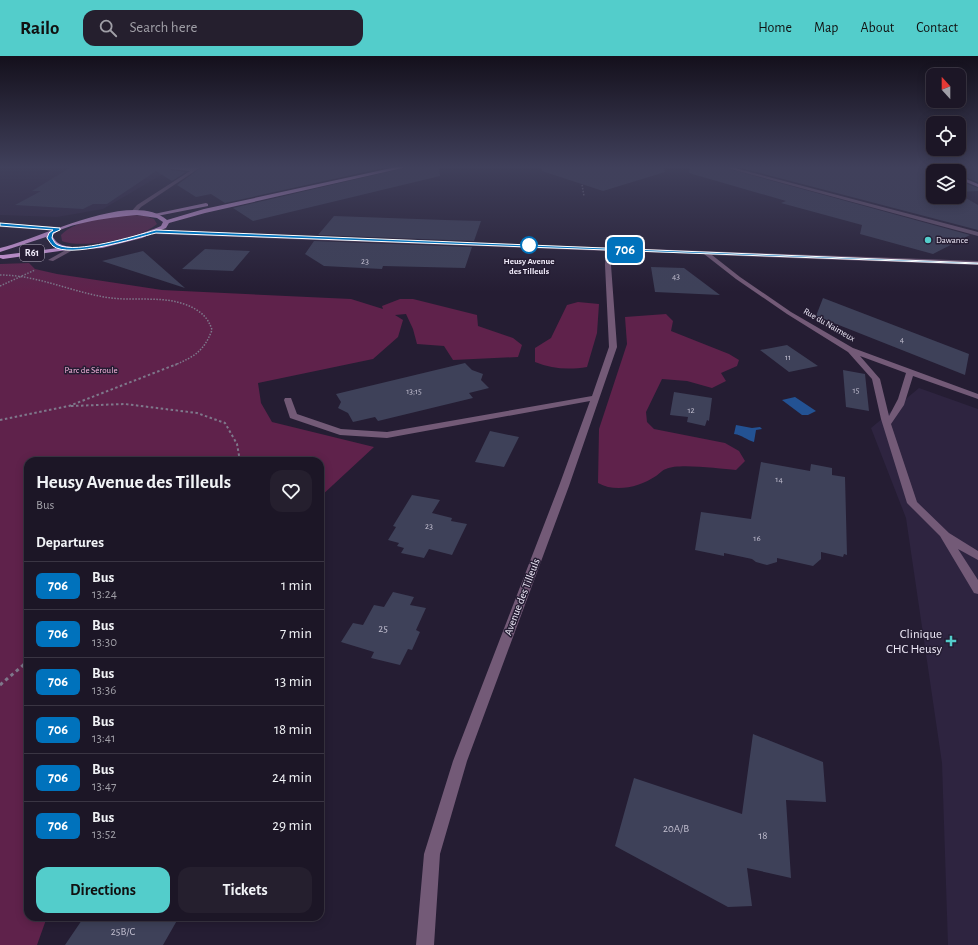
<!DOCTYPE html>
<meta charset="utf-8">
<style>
body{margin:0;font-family:"Alegreya Sans",sans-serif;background:#251f2e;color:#f1f3f6;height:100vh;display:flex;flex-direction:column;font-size:15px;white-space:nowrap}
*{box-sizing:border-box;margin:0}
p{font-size:13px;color:#a09fa7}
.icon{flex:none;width:22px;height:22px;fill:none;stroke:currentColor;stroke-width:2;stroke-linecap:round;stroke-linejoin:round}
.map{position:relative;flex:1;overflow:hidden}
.panel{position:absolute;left:24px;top:401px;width:300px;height:464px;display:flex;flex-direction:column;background:#1c1626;border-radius:12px;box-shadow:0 2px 10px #0003,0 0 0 1px #3a3543}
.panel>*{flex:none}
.badge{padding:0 8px;border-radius:6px;font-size:14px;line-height:26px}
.needle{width:26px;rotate:339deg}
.fabs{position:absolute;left:926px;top:12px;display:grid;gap:8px}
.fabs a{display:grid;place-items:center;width:40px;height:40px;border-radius:8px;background:#1c1626;box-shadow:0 2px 10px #0003,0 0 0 1px #3a3543;font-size:20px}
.map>.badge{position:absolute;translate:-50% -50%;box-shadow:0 0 0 2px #fff}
h2{padding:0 12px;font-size:15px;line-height:36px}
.round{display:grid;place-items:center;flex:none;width:42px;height:42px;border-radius:12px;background:#251f2e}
.overview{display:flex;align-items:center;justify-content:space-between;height:68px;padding:0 12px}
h1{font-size:19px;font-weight:600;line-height:30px}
.cta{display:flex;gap:8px;margin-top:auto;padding:8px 12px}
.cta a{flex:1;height:46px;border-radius:12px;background:#53cdcb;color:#111;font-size:16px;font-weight:600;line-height:46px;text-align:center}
.cta a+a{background:#251f2e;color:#f1f3f6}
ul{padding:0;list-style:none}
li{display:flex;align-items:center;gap:12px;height:48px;padding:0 12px;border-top:1px solid #3a3543}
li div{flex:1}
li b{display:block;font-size:15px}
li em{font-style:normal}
li .badge{min-width:44px;font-weight:700;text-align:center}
header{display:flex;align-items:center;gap:24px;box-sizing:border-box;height:56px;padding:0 20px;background:#53cdcb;color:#111}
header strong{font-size:19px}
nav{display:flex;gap:22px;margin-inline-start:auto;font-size:14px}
.search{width:280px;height:36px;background:#251f2e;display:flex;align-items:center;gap:10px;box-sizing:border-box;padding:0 14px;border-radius:12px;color:#a09fa7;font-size:15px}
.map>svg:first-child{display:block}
.built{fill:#2e2440}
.green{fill:#5f224b}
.water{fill:#235293}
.building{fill:#3e4159}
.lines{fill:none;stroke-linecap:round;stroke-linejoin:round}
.path-far2{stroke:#7e788b;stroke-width:1.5;stroke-dasharray:1.5 1.5;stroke-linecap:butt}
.path-far1{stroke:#7e788b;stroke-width:2;stroke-dasharray:2.5 2.5;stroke-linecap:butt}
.path{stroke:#7e788b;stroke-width:3;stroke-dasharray:3.5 3.5;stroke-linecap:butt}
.minor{fill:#735a77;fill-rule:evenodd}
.major{fill:#c492ce;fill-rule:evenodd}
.highway{fill:#e5a8f0;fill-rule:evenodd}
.line{fill:#0072bc;stroke:#fff}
.poi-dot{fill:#53cdcb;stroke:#251d33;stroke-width:1.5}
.stop-dot{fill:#fff;stroke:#0072bc;stroke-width:2}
.labels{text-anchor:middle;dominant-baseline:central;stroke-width:3;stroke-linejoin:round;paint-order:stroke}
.far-poi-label{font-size:9px;fill:#eee9f8;stroke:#251d33;text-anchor:start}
.number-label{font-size:9px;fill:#c2bfd0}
.far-stop-label{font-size:9px;font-weight:bold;fill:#eee9f8;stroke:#251d33}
.far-street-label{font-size:9px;fill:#eee9f8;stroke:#251d33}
.far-park-label{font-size:9px;fill:#f6b5dc;stroke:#251d33}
.shield{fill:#251d33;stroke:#b2acbd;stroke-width:1}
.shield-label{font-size:10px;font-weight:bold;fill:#eee9f8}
.street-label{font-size:11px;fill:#eee9f8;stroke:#251d33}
.near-number-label{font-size:11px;fill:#c2bfd0}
.near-poi-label{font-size:13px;fill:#eee9f8;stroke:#251d33;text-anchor:end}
</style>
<header>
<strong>Railo</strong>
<div class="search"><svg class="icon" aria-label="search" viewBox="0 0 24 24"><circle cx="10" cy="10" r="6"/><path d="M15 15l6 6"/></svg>Search here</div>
<nav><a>Home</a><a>Map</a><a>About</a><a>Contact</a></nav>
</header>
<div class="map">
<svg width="978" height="889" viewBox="0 0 978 889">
<rect width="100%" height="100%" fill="#251d33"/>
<path class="built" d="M0,111H175L103,153L57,161L0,159Z
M919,332L978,353V889H948L942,707L906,462L871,372Z"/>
<path class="green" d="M134,159L145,160L154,163L157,168C141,183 81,193 62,185L61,179C78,162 111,161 134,159Z
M29,207L35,213L57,218L162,234L351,243L383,253L382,250L400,243H413L477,259L478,270L513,282L522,289L518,301L453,304L444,290L417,288L413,273L406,258L395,259L403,264L398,281L373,303L258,327L261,347L272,366L374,391L320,441V405H28V861H47L37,889H0V208Z
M578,246L599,248L597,277L587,311C569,314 552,313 535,306V292L551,282L567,249Z
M666,258L673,265L671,275L729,298L739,304L737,310L721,317L726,325L712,332L687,325L662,323L646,356L647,366L654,373L725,387L739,395L745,405L736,414C720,413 679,407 666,413C662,414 659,418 656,420C639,431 616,437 598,427L599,373L627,288L625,261Z"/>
<path class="water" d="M795,341L816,355L808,359H802L782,344Z
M736,369L752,372L760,371L762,373L756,374L754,386C746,384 743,379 734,378Z"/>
<path class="building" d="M71,111H168L171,114L186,116L172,125L156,115L107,148H93L83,153L15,149L41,135H32Z
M202,111H388L225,147L211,138L196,141L177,129Z
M408,111H439L440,120L253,165L233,152Z
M542,111H664L665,116L603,135L542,115Z
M690,111H722L970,179L933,198L860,178L862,169L781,147L786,145L689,117Z
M737,111H937L941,115H933V141H959V138L978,149V174Z
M947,111H978V126L959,119V115H951Z
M959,125L978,132V135L959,136Z
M334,160L445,164L481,165L474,185L318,179Z
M314,185L472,191L465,212L383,210L382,213L324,210L305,198Z
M205,193L250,195L233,215L182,213Z
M143,195L185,232L102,205Z
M651,211L684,212L720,239L655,236Z
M823,242L969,298L965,319L816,260Z
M787,289L818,310L789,316L760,294Z
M465,307L472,314L483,318L481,324L489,332L469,337L473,342L378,365L375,361L353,366L348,357L338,352L341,346L336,338Z
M843,314L865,318L869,355L846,351Z
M674,336L712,342L709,365L707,364L705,370L687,366L688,361L670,359Z
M490,375L519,381L504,411L475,406Z
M761,406L810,415L811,408L832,412V419L845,421L847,499L844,498L843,501L821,496V503L813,510L777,502V506L767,509L756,506L752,503L724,497V500L695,494L701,456L751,463Z
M412,439L440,444L432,457L452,462L451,465L467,468L452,499L429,493L424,502L401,497L404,492L397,490L399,487L388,484L396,471L393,470Z
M393,536L414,541L410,549L426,552L416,574L420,576L412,594L408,593L400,609L371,602L374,596L341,586L353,567L363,569L374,549L384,551Z
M753,678L823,706L826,746L786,744L791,822L747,812L752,850L728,851L615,790L634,722L742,758Z
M84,861H179L163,889H65Z"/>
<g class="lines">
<path class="path-far2" d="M582,129L584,140
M0,219C39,219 73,237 111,242C135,245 161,240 184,248C198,253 208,260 212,274C204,295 195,300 175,309
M0,230L35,214"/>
<path class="path-far1" d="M71,350L125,348L197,357L225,367L237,388L240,405
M0,364L69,350L177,308"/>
<path class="path" d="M0,629L28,605"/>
<path class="minor" d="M169,111L194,112L201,111L141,151L135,158H131L130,157L137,149L190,115L171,113Z
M723,111H731L978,176V180Z
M0,167L58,171L61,173L58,175L0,171Z
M154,175L978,205V209L712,199L740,221L791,256L853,292L978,338V343L913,320L904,349L891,368L917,446L949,477L978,495V504L958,493L978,524V538L974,537L940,480L907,447L881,363L872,323L848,296L787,258L736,223L704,198L612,195L611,209L617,291L569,430L467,705L440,798L434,889H416L424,798L453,705L559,430L590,345L387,382L340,379L290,362L284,344L285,342H291L297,358L341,373L387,376L592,340L609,291L605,209L606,195L156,178L153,176ZM860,300L906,317L898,343L889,360L880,323Z
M71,191L74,193L73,194L53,205L48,204Z"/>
<path class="major" d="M938,111H944L950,115H944Z
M959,120L978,128V131L959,123Z
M206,147L208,148V150L157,160L154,158Z"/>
<path class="highway" d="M396,111H407L205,157L169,167L166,172L142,182L102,192L67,194L3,203L0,202V199H3L58,192L53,190L46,181L0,196V192C39,183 132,133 167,164L204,153ZM137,159L157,162L163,166L161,170C140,179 79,200 58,187C56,186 54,182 52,180C61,167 121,160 137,159Z"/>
</g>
<linearGradient id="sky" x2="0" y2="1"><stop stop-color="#14101c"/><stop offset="0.47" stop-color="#40405b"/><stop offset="1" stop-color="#40405b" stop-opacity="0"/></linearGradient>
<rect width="978" height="236" fill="url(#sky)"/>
<path class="line" d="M0,167L60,172V174L53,177L52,182C54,185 55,188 58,189C77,198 134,180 156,174L978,207V208L156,177C136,182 69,203 53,190C51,188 49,185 47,182L49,177L53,174L0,170Z"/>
<g class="poi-dot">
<circle cx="928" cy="184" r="4"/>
<path d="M949 579h4v4h4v4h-4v4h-4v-4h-4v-4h4z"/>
</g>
<circle class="stop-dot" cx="529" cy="189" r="8"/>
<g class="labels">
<g class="far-poi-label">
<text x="936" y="184">Dawance</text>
</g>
<g class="number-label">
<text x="365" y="205">23</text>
<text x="676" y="220">43</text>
<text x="902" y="283">4</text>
<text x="788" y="301">11</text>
<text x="856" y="334">15</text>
<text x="414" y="335">13;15</text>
<text x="691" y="354">12</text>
<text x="779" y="423">14</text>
<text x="429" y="470">23</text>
<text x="757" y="482">16</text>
</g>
<g class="far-stop-label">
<text x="529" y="205">Heusy Avenue<tspan x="529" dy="10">des Tilleuls</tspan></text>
</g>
<g class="far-street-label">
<text transform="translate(829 269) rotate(30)">Rue du Naimeux</text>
</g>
<g class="far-park-label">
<text x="91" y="314">Parc de Séroule</text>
</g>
<rect class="shield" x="20" y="189" width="24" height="16" rx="3"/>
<g class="shield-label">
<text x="32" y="197">R61</text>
</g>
<g class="street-label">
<text transform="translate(522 541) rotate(-69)">Avenue des Tilleuls</text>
</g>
<g class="near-number-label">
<text x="383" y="572">25</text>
<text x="676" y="772">20A/B</text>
<text x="763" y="779">18</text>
<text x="123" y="875">25B/C</text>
</g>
<g class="near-poi-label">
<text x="942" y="578">Clinique<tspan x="942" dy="15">CHC Heusy</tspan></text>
</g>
</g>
</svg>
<div class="fabs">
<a><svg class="needle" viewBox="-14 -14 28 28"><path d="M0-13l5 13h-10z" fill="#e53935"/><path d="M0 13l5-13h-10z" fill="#a09fa7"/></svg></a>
<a><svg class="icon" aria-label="locate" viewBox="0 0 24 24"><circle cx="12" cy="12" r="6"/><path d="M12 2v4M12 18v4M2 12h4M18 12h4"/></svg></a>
<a><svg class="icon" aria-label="layers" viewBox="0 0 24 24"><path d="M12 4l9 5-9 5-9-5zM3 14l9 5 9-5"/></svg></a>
</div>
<b class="badge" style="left:625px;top:194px;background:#0072bc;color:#fff">706</b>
<section class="panel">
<div class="overview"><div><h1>Heusy Avenue des Tilleuls</h1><p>Bus</p></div><a class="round"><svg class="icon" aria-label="heart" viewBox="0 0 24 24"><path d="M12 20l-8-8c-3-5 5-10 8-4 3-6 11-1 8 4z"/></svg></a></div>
<h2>Departures</h2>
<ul>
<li><span class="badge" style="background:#0072bc;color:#fff">706</span><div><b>Bus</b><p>13:24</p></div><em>1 min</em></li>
<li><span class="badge" style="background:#0072bc;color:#fff">706</span><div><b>Bus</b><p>13:30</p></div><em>7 min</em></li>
<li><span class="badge" style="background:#0072bc;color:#fff">706</span><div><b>Bus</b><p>13:36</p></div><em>13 min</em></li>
<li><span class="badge" style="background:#0072bc;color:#fff">706</span><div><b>Bus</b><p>13:41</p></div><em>18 min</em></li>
<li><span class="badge" style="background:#0072bc;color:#fff">706</span><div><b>Bus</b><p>13:47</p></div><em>24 min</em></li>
<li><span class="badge" style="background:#0072bc;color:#fff">706</span><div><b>Bus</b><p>13:52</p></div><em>29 min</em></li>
</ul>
<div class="cta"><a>Directions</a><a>Tickets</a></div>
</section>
</div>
